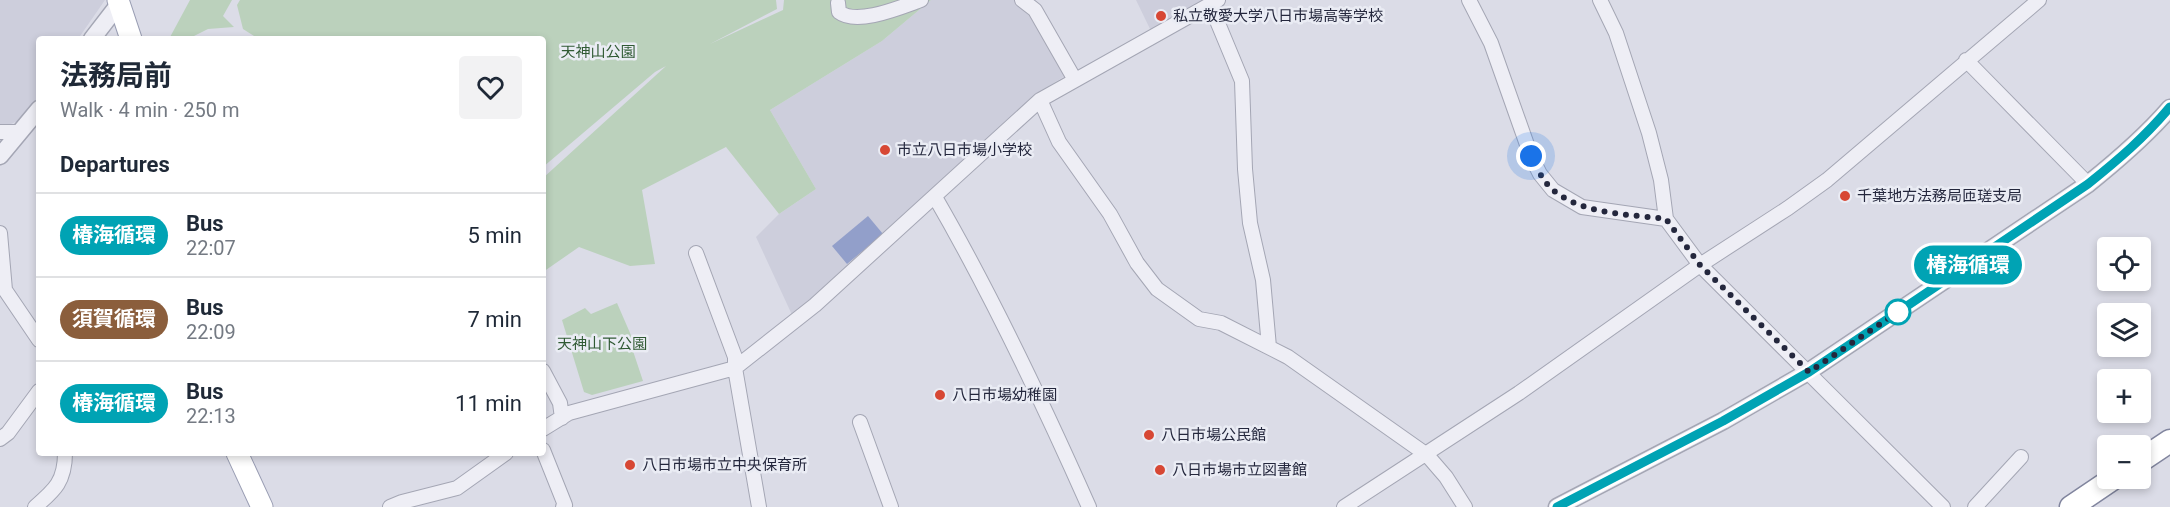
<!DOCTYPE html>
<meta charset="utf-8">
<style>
body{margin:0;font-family:Roboto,"Noto Sans JP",sans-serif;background:#f2f2f3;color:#1f2937;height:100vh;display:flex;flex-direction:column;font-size:22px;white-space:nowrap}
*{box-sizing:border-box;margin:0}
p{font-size:20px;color:#747a83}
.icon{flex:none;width:33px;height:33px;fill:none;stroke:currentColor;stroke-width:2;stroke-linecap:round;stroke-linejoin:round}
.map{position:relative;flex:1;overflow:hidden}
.drawer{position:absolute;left:36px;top:36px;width:510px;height:420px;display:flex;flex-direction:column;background:#fff;border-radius:6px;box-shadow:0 3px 9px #0003}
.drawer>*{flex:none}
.badge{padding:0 12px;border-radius:20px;font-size:21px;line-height:39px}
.controls{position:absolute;left:2097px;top:237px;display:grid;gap:12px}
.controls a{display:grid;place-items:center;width:54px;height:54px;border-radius:6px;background:#fff;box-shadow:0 3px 9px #0003;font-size:30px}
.you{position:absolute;width:30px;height:30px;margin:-15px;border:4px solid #fff;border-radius:50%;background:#1a73e8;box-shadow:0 0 0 9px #1a73e833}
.map>.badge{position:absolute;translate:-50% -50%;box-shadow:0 0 0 3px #fff}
h2{padding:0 24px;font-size:22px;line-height:54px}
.round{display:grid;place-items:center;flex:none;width:63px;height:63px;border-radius:6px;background:#f2f2f3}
.overview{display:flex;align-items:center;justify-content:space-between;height:102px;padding:0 24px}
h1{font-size:28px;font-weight:700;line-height:45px}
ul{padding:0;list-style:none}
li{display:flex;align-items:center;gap:18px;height:84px;padding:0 24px;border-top:2px solid #e0e1e3}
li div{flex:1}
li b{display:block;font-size:22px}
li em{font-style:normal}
li .badge{min-width:66px;font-weight:700;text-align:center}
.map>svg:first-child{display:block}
.built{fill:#cdcedc}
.green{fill:#bbd1bc}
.water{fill:#929fca}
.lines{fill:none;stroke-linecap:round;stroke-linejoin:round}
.minor-casing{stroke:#a4a6b4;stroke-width:16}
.tertiary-casing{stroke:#a4a6b4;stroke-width:19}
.primary-casing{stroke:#999db3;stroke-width:23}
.trunk-casing{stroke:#81859e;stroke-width:25}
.minor{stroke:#eeeef5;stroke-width:14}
.tertiary{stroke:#eeeef5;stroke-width:16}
.primary{stroke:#fff;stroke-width:21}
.trunk{stroke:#fff;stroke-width:22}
.line-casing{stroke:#fff;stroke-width:14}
.line{stroke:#00a3b4;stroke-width:9}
.walk{stroke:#24273d;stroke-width:6;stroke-dasharray:0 10.8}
.poi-dot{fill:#d74734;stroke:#eaecf4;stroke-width:2}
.stop-dot{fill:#fff;stroke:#00a3b4;stroke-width:3}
.labels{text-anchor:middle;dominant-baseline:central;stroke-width:5;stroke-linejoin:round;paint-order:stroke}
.poi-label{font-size:15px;fill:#24273d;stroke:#eaecf4;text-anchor:start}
.park-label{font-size:15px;fill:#305a34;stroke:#eaecf4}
</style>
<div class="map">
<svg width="2170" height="507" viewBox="0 0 2170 507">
<rect width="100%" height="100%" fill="#dbdce7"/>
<path class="built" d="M0,0H105L78,39H39V97L26,117L11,124H0Z
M931,0H1020L1065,76L1036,94L892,229L793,317L756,237L779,214L816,189L770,110L882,41Z
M1136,0H1207L1151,31Z"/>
<path class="green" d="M190,0H232L223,16L234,27L208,29L188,39H169Z
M240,0H776L777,9L710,44L783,10L784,0H931L882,41L770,110L816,189L779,214L726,147L642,190L655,264L630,266L579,247L543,272V178L666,66L655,72L543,167V39H259L243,29L237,5Z
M617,303L637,349L633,351L643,381L592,395L584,392L562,320L585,308L591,314Z"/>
<path class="water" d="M868,216L883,234L847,264L832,246Z"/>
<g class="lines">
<defs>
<path id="minor" d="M1022,0L1035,10L1075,80
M1469,0L1491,43L1531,156L1540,174L1553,190L1582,207L1666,219
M1600,0L1616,33L1649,133L1661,180L1666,219L1700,265L1943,507
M838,3L839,12C857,26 901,7 921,0
M1210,4L1242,81L1245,169L1250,223L1263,280L1269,347
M1966,60L2088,184
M1040,100L1059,142L1110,214L1137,263L1157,289L1199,319L1221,323L1288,357L1427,455L1446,477L1465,507
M0,132H18
M935,197C993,297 1042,401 1089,507
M0,233L5,290L39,340
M696,253L735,357V368L759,507
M543,371L560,403L562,418
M860,422L891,507
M543,429L569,413L735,368L815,305L1040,100L1218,0
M0,439L8,433L39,391
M543,450L565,505L563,507
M35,507C55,490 65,481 65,453
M390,507L402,502L457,488L506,453
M1344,507L1519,393L1700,265L1788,208L1827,180L2039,0
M1975,507L2021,457"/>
<path id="tertiary" d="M92,39L119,4
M0,156L39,109
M1557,507L1723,421L1808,372L2088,184C2118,160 2145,137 2170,108"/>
<path id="primary" d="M118,0L131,39
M237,453L262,507"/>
<path id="trunk" d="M2140,461L2170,441
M2071,507L2114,478"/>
</defs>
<use href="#minor" class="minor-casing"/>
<use href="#tertiary" class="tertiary-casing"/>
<use href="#primary" class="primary-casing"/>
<use href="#trunk" class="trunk-casing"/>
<use href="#minor" class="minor"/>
<use href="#tertiary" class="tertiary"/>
<use href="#primary" class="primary"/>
<use href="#trunk" class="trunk"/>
</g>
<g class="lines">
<defs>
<path id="line" d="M1557,507L1723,421L1809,372L2088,184C2118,160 2145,137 2170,107"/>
</defs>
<use href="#line" class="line-casing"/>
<use href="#line" class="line"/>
<path class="walk" d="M1531,156C1537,168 1543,182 1554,191C1585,215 1629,214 1666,219L1700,265L1809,372L1898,312"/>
</g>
<g class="poi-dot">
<circle cx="1161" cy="16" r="6"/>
<circle cx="885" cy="150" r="6"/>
<circle cx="1845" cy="196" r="6"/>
<circle cx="940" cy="395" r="6"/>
<circle cx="1149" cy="435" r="6"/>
<circle cx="630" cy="465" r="6"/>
<circle cx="1160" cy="470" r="6"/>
</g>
<circle class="stop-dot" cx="1898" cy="312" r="12"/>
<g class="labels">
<g class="poi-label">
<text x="1173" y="16">私立敬愛大学八日市場高等学校</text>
<text x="897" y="150">市立八日市場小学校</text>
<text x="1857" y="196">千葉地方法務局匝瑳支局</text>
<text x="952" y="395">八日市場幼稚園</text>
<text x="1161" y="435">八日市場公民館</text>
<text x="642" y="465">八日市場市立中央保育所</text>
<text x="1172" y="470">八日市場市立図書館</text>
</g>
<g class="park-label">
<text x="598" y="52">天神山公園</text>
<text x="602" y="344">天神山下公園</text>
</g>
</g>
</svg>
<div class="controls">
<a><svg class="icon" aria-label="locate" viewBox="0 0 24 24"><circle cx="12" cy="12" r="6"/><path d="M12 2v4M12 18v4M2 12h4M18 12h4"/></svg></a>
<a><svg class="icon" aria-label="layers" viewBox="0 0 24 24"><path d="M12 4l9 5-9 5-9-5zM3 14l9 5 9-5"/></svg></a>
<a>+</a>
<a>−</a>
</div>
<div class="you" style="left:1531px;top:156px"></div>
<b class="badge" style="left:1968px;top:265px;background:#00a3b4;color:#fff">椿海循環</b>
<section class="drawer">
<div class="overview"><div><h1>法務局前</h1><p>Walk · 4 min · 250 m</p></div><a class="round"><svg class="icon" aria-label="heart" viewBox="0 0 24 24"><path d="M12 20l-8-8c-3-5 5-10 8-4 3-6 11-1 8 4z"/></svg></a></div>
<h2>Departures</h2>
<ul>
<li><span class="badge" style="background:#00a3b4;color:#fff">椿海循環</span><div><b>Bus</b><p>22:07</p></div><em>5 min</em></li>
<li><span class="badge" style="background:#8b5e3c;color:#fff">須賀循環</span><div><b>Bus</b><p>22:09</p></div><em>7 min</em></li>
<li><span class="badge" style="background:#00a3b4;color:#fff">椿海循環</span><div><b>Bus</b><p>22:13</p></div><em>11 min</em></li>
</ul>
</section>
</div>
